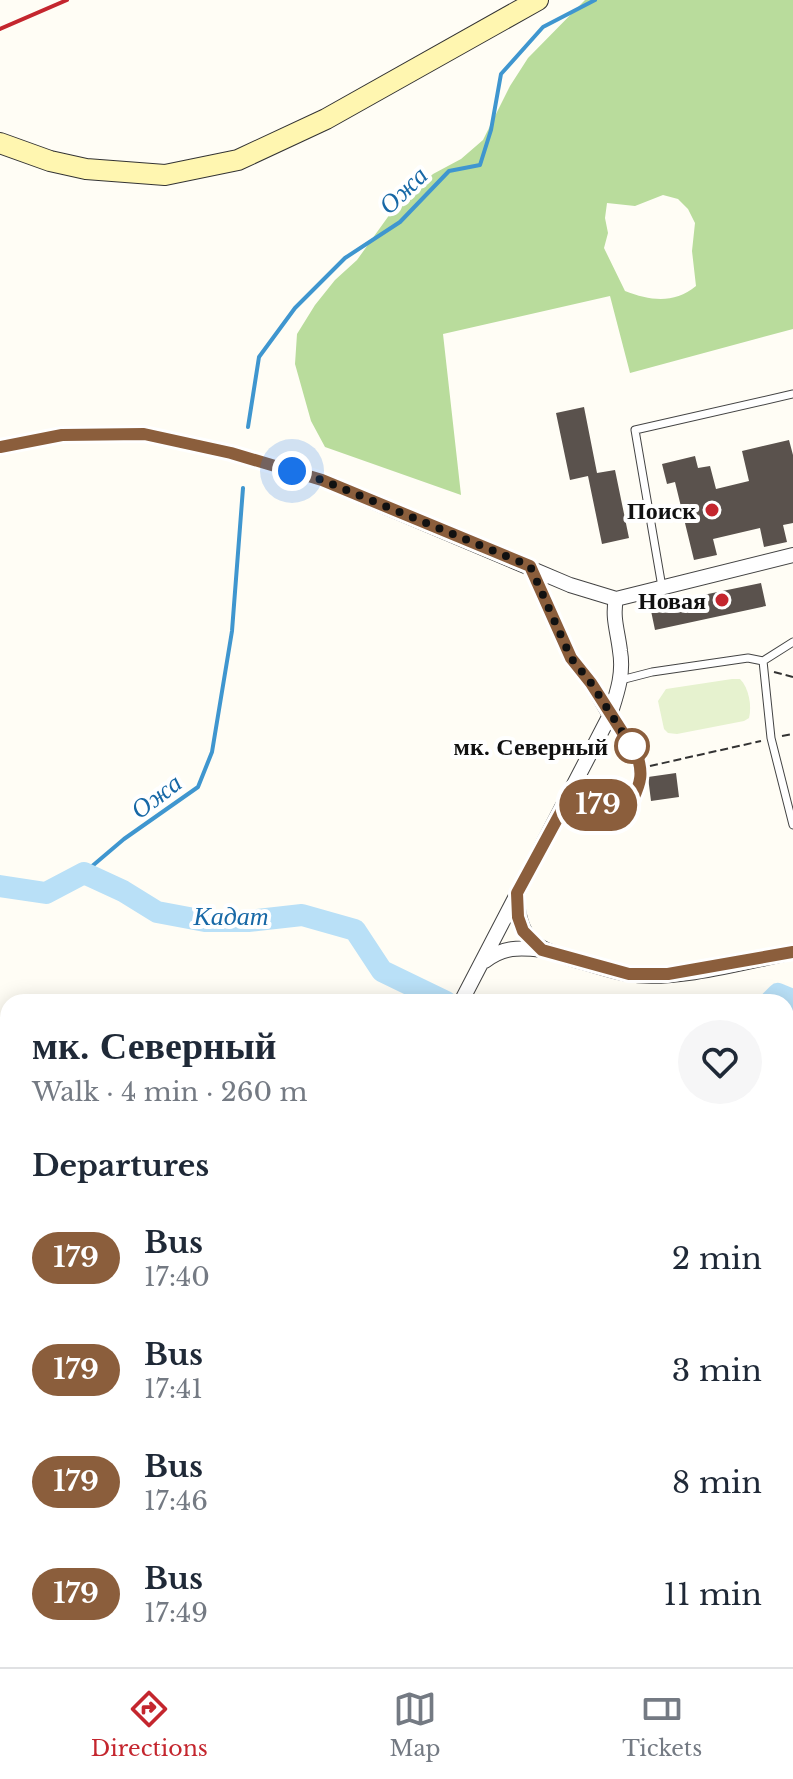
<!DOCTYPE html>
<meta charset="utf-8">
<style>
body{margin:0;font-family:"Libre Baskerville",serif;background:#f6f6f7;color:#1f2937;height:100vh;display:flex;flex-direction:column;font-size:30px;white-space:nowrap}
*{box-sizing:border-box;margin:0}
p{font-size:26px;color:#747a83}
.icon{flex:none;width:44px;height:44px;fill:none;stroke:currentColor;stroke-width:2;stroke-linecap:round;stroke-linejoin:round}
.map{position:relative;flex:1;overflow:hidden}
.details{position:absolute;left:0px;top:994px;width:794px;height:674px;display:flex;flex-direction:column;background:#fff;border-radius:24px 24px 0 0;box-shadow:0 4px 20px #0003}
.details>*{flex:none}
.badge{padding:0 16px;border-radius:26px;font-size:28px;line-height:52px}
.you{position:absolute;width:40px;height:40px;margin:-20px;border:6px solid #fff;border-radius:50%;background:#1a73e8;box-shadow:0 0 0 12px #1a73e833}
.map>.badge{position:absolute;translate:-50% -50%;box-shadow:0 0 0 4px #fff}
h2{padding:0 32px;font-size:30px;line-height:72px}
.round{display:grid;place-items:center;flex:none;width:84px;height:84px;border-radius:42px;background:#f6f6f7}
.headline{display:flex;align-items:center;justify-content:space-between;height:136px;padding:0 32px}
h1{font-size:38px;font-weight:700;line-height:60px}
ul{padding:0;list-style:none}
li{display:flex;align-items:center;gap:24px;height:112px;padding:0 32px}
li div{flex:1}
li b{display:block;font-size:30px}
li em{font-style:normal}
li .badge{min-width:88px;font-weight:700;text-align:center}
.menu{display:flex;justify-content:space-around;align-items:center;height:112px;border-top:2px solid #e0e1e3;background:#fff;font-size:22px;color:#747a83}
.menu a{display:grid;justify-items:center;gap:4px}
.menu .on{color:#c4262e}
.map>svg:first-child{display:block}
.industrial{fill:#eee6ef}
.green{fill:#d5ebbd}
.forest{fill:#b9dc9c;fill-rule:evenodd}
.pitch{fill:#e6f2cf}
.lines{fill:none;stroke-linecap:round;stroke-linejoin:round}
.stream{stroke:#3f96cf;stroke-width:4}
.river{stroke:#b9e0f7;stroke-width:22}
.building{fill:#5a524d}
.lane-casing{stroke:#444;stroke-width:9}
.street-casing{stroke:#444;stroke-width:16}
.secondary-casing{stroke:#333;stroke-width:22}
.path{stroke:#333;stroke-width:2;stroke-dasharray:8 4;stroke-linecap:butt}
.lane{stroke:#fff;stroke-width:7}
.street{stroke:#fff;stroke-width:14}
.secondary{stroke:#fff6b0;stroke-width:20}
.rail{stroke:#c4262e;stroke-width:4}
.line-casing{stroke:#fff;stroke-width:18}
.line{stroke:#8b5e3c;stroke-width:12}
.walk{stroke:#111;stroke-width:8;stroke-dasharray:0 14.4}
.poi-dot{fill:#c4262e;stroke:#fff;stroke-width:3}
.stop-dot{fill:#fff;stroke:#8b5e3c;stroke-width:4}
.labels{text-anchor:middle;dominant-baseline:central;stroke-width:8;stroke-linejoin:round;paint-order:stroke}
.poi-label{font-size:24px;font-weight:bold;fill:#111;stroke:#fff;text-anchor:end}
.stop-label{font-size:24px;font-weight:bold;fill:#111;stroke:#fff;text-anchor:end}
.water-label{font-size:26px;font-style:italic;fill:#1768a6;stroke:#fff}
</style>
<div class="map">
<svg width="793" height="1667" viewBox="0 0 793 1667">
<rect width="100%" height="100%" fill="#fffdf5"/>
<path class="industrial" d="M8,1082V1168L0,1170V1084Z"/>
<path class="green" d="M0,1503C13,1521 13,1561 0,1579Z
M8,1618V1660H768V1667H0V1625Z"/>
<path class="forest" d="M585,0H793V329L630,373L610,296L443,334L461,495L325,447L311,421L295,364L297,334L315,305L335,280L357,260L390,214L433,174L461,159L483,140L510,86L528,58ZM663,195L678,199L688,209L695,223L692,251L696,286C674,304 651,301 625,291L604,248L608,233L605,218L607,203L635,206Z"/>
<path class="pitch" d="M732,679H740C749,688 752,706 749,718L744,721L677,734L668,733L664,729L658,701L666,689Z"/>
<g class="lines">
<path class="stream" d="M248,427L259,357L295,308L345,258L400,222L449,171L480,165L491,130L501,74L543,27L595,0
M84,873L124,839L198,787L212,752L232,631L243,488"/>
<path class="river" d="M0,886L46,893L84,873L123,891L157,912L205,921H248L302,915L355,930L382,971L446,1002
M770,1002L778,994L793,1000"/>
</g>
<path class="building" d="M584,407L597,473L615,470L629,538L602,544L588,476L570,480L556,413Z
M789,440L793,455V523L783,525L787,542L764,547L760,528L713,539L717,555L694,560L675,482L667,484L662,464L695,456L698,468L710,466L716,489L749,481L742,451Z
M761,583L766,606L655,630L650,606Z
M676,773L679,797L651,801L648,777Z"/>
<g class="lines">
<defs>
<path id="lane" d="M662,587L635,430L793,394
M763,661L793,642
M621,680L652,672L748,658L763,661L771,738L793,825
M568,799L586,808L633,799C652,760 633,748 611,716
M0,1222L8,1220
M0,1256L8,1260V1265
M0,1306L8,1302
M0,1338H8"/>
<path id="street" d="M0,447L62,435L144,434L231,453L322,480L570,585L616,599L793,555
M530,566L571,658L591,683L610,715
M517,898C519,944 539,949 579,961C594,965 611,971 627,974C674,982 745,962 793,952
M485,961C503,947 519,947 542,950
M461,1002L610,715C617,693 624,674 620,651C618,632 612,618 616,599
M786,1302L793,1301
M775,1667V1660"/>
<path id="secondary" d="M0,143L50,161L86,169L165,175L238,160L326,119L538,0
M0,1484L8,1494
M786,1563L793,1564
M0,1598L8,1588"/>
</defs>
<use href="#lane" class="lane-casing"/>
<use href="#street" class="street-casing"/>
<use href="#secondary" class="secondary-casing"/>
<path class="path" d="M774,672L793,677
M782,736L793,734
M650,766L761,741"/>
<use href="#lane" class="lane"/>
<use href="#street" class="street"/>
<use href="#secondary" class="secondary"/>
<path class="rail" d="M0,29L67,0"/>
</g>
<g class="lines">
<defs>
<path id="line" d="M0,447L62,435L144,434L231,453L322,480L530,566L571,658L591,683L637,755C643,773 641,782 633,799L586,808L568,799L517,893L518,917L523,931L542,950L629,974H668L793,952"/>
</defs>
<use href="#line" class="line-casing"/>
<use href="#line" class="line"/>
<path class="walk" d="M292,471L322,480L530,566L571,658L591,683L637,755L632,746"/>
</g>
<g class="poi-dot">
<circle cx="712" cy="510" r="8"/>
<circle cx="722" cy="600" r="8"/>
</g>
<circle class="stop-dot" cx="632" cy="746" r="16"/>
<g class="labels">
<g class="poi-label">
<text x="696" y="510">Поиск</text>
<text x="706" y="600">Новая</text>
</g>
<g class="stop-label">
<text x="608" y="746">мк. Северный</text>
</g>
<g class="water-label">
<text transform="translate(403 190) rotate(-44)">Ожа</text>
<text transform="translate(156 796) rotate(-37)">Ожа</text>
<text x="231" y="916">Кадат</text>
</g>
</g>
</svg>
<div class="you" style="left:292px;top:471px"></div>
<b class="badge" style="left:598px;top:805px;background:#8b5e3c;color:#fff">179</b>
<section class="details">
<div class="headline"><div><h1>мк. Северный</h1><p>Walk · 4 min · 260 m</p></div><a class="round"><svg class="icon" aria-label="heart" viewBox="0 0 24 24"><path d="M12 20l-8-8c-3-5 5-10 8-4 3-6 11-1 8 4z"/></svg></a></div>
<h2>Departures</h2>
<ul>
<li><span class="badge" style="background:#8b5e3c;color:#fff">179</span><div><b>Bus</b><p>17:40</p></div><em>2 min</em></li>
<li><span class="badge" style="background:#8b5e3c;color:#fff">179</span><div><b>Bus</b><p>17:41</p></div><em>3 min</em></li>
<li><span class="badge" style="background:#8b5e3c;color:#fff">179</span><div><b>Bus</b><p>17:46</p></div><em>8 min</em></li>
<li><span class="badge" style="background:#8b5e3c;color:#fff">179</span><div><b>Bus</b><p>17:49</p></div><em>11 min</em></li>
</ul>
</section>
</div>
<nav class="menu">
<a class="on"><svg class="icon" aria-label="directions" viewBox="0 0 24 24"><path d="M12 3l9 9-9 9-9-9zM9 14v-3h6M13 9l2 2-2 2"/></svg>Directions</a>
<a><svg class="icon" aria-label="map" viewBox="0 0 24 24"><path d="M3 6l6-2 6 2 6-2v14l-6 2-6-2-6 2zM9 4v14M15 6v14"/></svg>Map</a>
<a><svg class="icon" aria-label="tickets" viewBox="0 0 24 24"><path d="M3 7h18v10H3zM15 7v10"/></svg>Tickets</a>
</nav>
